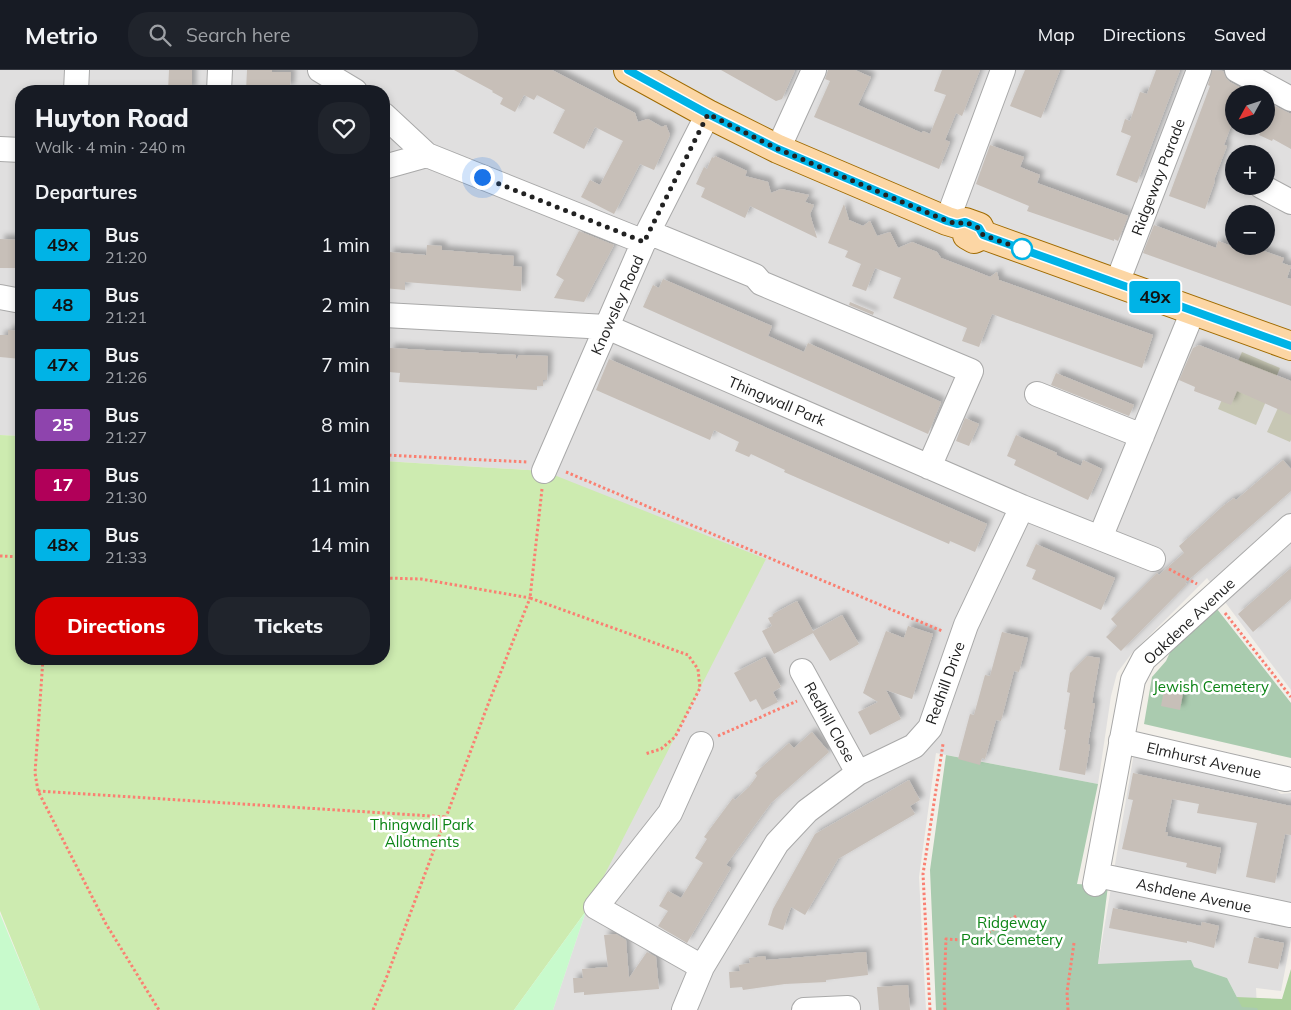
<!DOCTYPE html>
<meta charset="utf-8">
<style>
body{margin:0;font-family:Mulish,sans-serif;background:#20242c;color:#f1f3f6;height:100vh;display:flex;flex-direction:column;font-size:19px;white-space:nowrap}
*{box-sizing:border-box;margin:0}
p{font-size:16px;color:#9ea1a6}
.icon{flex:none;width:28px;height:28px;fill:none;stroke:currentColor;stroke-width:2;stroke-linecap:round;stroke-linejoin:round}
.map{position:relative;flex:1;overflow:hidden}
.details{position:absolute;left:15px;top:15px;width:375px;height:580px;display:flex;flex-direction:column;background:#171b24;border-radius:20px;box-shadow:0 2px 8px #0003}
.details>*{flex:none}
.badge{padding:0 10px;border-radius:4px;font-size:18px;line-height:32px}
.needle{width:32px;rotate:230deg}
.tools{position:absolute;left:1225px;top:15px;display:grid;gap:10px}
.tools a{display:grid;place-items:center;width:50px;height:50px;border-radius:50%;background:#171b24;box-shadow:0 2px 8px #0003;font-size:25px}
.you{position:absolute;width:25px;height:25px;margin:-12px;border:4px solid #fff;border-radius:50%;background:#1a73e8;box-shadow:0 0 0 8px #1a73e833}
.map>.badge{position:absolute;translate:-50% -50%;box-shadow:0 0 0 2px #fff}
h2{padding:0 20px;font-size:19px;line-height:45px}
.round{display:grid;place-items:center;flex:none;width:52px;height:52px;border-radius:20px;background:#20242c}
.headline{display:flex;align-items:center;justify-content:space-between;height:85px;padding:0 20px}
h1{font-size:24px;font-weight:800;line-height:38px}
.button{display:flex;gap:10px;margin-top:auto;padding:10px 20px}
.button a{flex:1;height:58px;border-radius:20px;background:#d40000;color:#fff;font-size:20px;font-weight:800;line-height:58px;text-align:center}
.button a+a{background:#20242c;color:#f1f3f6}
ul{padding:0;list-style:none}
li{display:flex;align-items:center;gap:15px;height:60px;padding:0 20px}
li div{flex:1}
li b{display:block;font-size:19px}
li em{font-style:normal}
li .badge{min-width:55px;font-weight:700;text-align:center}
header{display:flex;align-items:center;gap:30px;box-sizing:border-box;height:70px;padding:0 25px;background:#171b24;border-bottom:1px solid #363941}
header strong{font-size:24px}
nav{display:flex;gap:28px;margin-inline-start:auto;font-size:18px}
.search{width:350px;height:45px;background:#20242c;display:flex;align-items:center;gap:12px;box-sizing:border-box;padding:0 18px;border-radius:20px;color:#9ea1a6;font-size:19px}
.map>svg:first-child{display:block}
.residential{fill:#e0dfdf;fill-rule:evenodd}
.construction{fill:#c7c7b4}
.grass{fill:#cdebb0}
.forest{fill:#add19e}
.cemetery{fill:#aacbaf}
.park{fill:#c8facc}
.building{fill:#c7bfb8;filter:url(#shadow)}
.lines{fill:none;stroke-linecap:round;stroke-linejoin:round}
.minor-casing{stroke:#a9a9a9;stroke-width:26}
.major-casing{stroke:#a06b00;stroke-width:30}
.path{stroke:#fa8072;stroke-width:3;stroke-dasharray:2.5 2.5;stroke-linecap:butt}
.minor{stroke:#fff;stroke-width:24}
.major{stroke:#fcd6a4;stroke-width:28}
.line-casing{stroke:#fff;stroke-width:11}
.line{stroke:#00b3e6;stroke-width:8}
.walk{stroke:#222;stroke-width:5;stroke-dasharray:0 9}
.stop-dot{fill:#fff;stroke:#00b3e6;stroke-width:2.5}
.labels{text-anchor:middle;dominant-baseline:central;stroke-width:5;stroke-linejoin:round;paint-order:stroke}
.street-label{font-size:15px;fill:#222;stroke:#fff}
.park-label{font-size:15px;fill:#0c8416;stroke:#fff}
</style>
<header>
<strong>Metrio</strong>
<div class="search"><svg class="icon" aria-label="search" viewBox="0 0 24 24"><circle cx="10" cy="10" r="6"/><path d="M15 15l6 6"/></svg>Search here</div>
<nav><a>Map</a><a>Directions</a><a>Saved</a></nav>
</header>
<div class="map">
<svg width="1291" height="940" viewBox="0 0 1291 940">
<defs>
<filter id="shadow"><feDropShadow dx="4.5" dy="-4.5" stdDeviation="2.5" flood-color="#0004"/></filter>
</defs>
<rect width="100%" height="100%" fill="#f2efe9"/>
<path class="residential" d="M0,0H1291V620L1207,508L1132,583L1117,603L1111,626L1098,714L936,683L919,807L926,940H553L586,841L544,401L384,391V21H21V366L0,365ZM1234,24H1266V56H1234ZM1234,84H1266V116H1234ZM1234,144H1266V176H1234Z
M1134,683L1269,715L1281,724L1291,723V869L1281,921L1256,918L1257,938L1242,937L1227,908L1193,897L1098,894Z"/>
<path class="construction" d="M1242,282L1280,298L1256,355L1218,339Z
M1291,309V370L1290,372L1267,362Z"/>
<path class="grass" d="M0,365L21,366V589H384V391L544,401L766,489L586,841L514,940H40L0,841Z"/>
<path class="forest" d="M1291,899V940H1128L1164,924L1282,929Z"/>
<path class="cemetery" d="M1217,539L1291,633V688L1144,654L1152,607L1166,591L1178,565Z
M946,685L1098,714L1077,814L1108,816L1098,894L1191,890L1194,897L1227,908L1242,937L1257,938L1258,940H936L930,800Z"/>
<path class="park" d="M586,841L553,940H514Z
M0,844L40,940H0Z"/>
<path class="building" d="M169,0H192V21H168Z
M247,0H272V2H291L290,19L270,18V21H246Z
M454,0H552L635,43L638,52L648,49L662,57L666,55L670,65L654,100L640,94L614,144L581,127L590,110L600,115L623,71L595,57L584,79L553,63L565,40L537,25L534,30L524,25L515,42L500,34L503,28L492,22L493,21Z
M721,0H795L782,29L776,31Z
M828,0H855L871,7L858,35L922,63L923,61L930,64L946,25L934,21L942,0H980L962,46L956,43L945,70L950,72L939,99L814,47L830,11L825,9Z
M1025,0H1060L1041,48L1010,36Z
M1156,0H1180L1137,113L1116,105L1131,66L1121,62L1125,49L1130,51L1140,22L1147,24Z
M1212,0L1223,1L1226,8L1230,12L1252,24H1234V48L1224,75L1227,76L1214,110L1215,111L1205,139L1169,126L1210,16L1208,15Z
M1275,36L1291,44V79L1273,69L1272,71L1259,65L1264,56H1266V52Z
M990,75L1024,87L1020,97L1040,105L1037,113L1128,146L1118,171L1114,169V171L1027,141L1029,136L976,114Z
M715,86L747,101L745,106L768,112L771,123L781,119L809,125L805,132L814,135L810,144L817,168L750,136L745,148L701,127L705,118L696,114L704,97L707,99L712,87L714,88Z
M844,134L849,150L863,156L870,151L877,166L890,162L898,178L912,172L937,182L941,188L970,199L990,207L997,202L999,210L1153,265L1142,298L992,244L979,277L962,271L967,258L893,228L901,208L875,198L866,221L852,216L861,194L845,187L848,181L828,173Z
M1154,155L1216,178L1218,171L1256,185L1258,179L1284,188L1282,193L1291,196L1287,208L1291,209V236L1143,183Z
M579,161L614,175L584,232L554,228L564,210L556,205Z
M0,169L21,170V198H0Z
M427,175L442,176V180L514,186L513,196L522,197L521,221L405,212V220L384,218V192H389V182L426,185Z
M663,209L772,256L768,266L804,282L808,273L941,332L928,364L643,237L653,215L659,218Z
M850,232L874,242L873,245L849,235Z
M8,260L21,261V289L0,287V265H8Z
M1199,275L1291,311V345L1237,321L1231,335L1194,321L1195,317L1179,310L1193,278Z
M390,278L516,285V290L519,285L548,286L547,310H543V316H537V320L399,312L400,303L389,302Z
M609,289L987,454L975,482L950,471L949,474L784,402L785,400L751,384L749,387L735,381L739,372L714,360L710,370L596,320Z
M1056,303L1134,335L1129,346L1051,315Z
M965,348L979,354L969,376L956,371Z
M1016,365L1057,383L1056,385L1081,396L1083,390L1102,399L1088,430L1014,395L1016,390L1007,386Z
M1283,390L1291,399V421L1185,513L1187,514L1121,581L1106,567L1117,556L1111,549L1157,503L1159,505L1184,483L1179,476L1189,467L1223,436L1234,428L1236,430Z
M1036,474L1115,508L1101,540L1032,509L1036,500L1026,496Z
M1291,498V529L1253,562L1238,544Z
M797,531L813,561L842,545L859,574L830,591L813,563L774,584L762,561L772,556L768,548L773,546V544Z
M908,556L933,564L912,629L886,620L901,649L870,665L858,642L878,632L863,623L886,561L904,568Z
M1002,562L1028,568L1019,602L1014,601L1001,651L996,650L985,689L982,688L980,695L958,689L970,644L974,645L985,605L990,606Z
M1087,586L1100,588L1092,633H1095L1088,674L1090,675L1085,705L1059,700L1066,660L1064,659L1070,623L1067,622L1070,603Z
M765,587L781,617L773,622L778,632L762,640L756,629L750,632L734,603Z
M1164,620L1183,623L1180,640L1161,636Z
M812,662L829,682L771,733L726,795L731,798L687,873L658,856L668,841L659,836L668,821L681,828L703,793L695,788L707,769L704,767L733,728L735,730L749,717L757,706L755,703L789,673L794,678Z
M1133,703L1291,736V765L1285,764L1275,813L1246,807L1257,753L1197,743L1199,734L1172,729L1165,762H1168L1167,766L1221,778L1216,804L1186,797L1187,793L1122,779L1133,730L1128,729Z
M909,710L920,730L910,736L915,744L838,789L805,845L791,837L783,860L768,855L773,839L815,764Z
M1113,838L1201,856L1202,852L1219,856L1214,878L1187,871V873L1109,858Z
M616,864L626,870L629,908L647,882L656,887L659,919L584,925V922L574,923L573,908H583L582,899L608,897L604,865Z
M1254,867L1284,873L1278,899L1248,893Z
M866,882L868,905L826,910V912L785,914L743,920L742,917L730,918L729,902L740,901L739,895L750,893L749,888L765,886L766,890Z
M908,915L910,940H879L877,917Z"/>
<g class="lines">
<defs>
<path id="minor" d="M320,0L355,21
M1237,0L1291,29
M76,21L77,0
M219,21L220,0
M384,45L427,85L644,172
M0,79L21,80
M778,79L814,0
M384,97L427,85
M1261,116L1291,132
M947,151L1003,0
M648,162L755,206L761,213L971,301L929,397
M1117,213L1199,0
M0,227L21,231
M384,245L607,257L1022,437L1153,489
M1037,324L1142,366
M544,401L648,162L708,44
M1100,468L1193,241
M802,601L858,703
M1121,671L1286,709
M701,674L670,743L596,837L702,897
M1097,805L1290,845
M1095,814L1133,610L1144,589L1291,456
M684,940L702,897L777,773L807,741L858,703L914,676L930,658L966,555L1022,437
M804,940L848,938"/>
<path id="major" d="M628,0L708,44L778,79L947,151L957,154L965,152L979,157L983,165
M967,165L974,169L983,165L1291,276"/>
</defs>
<use href="#minor" class="minor-casing"/>
<use href="#major" class="major-casing"/>
<path class="path" d="M384,385L527,392
M566,402L942,561
M542,419L530,528L688,585L698,599L700,618L675,667L661,679L645,684
M0,486L21,487
M1169,499L1197,514
M1225,543L1291,627
M43,589L35,703L38,721L106,854L159,940
M718,666L797,631
M38,721L447,747
M373,940L387,906L487,637L530,528L421,509L384,508
M930,940L923,804L943,674
M945,940L944,920L946,869L962,870L977,869L1018,845
M1068,940L1067,922L1074,873"/>
<use href="#minor" class="minor"/>
<use href="#major" class="major"/>
</g>
<g class="lines">
<defs>
<path id="line" d="M628,0L708,44L778,79L947,151L957,154L965,152L979,158L983,165L1291,276"/>
</defs>
<use href="#line" class="line-casing"/>
<use href="#line" class="line"/>
<path class="walk" d="M482,107L644,172L708,44L778,79L947,151L957,154L965,152L979,158L983,165L1022,179"/>
</g>
<circle class="stop-dot" cx="1022" cy="179" r="10"/>
<g class="labels">
<g class="street-label">
<text transform="translate(1158 107) rotate(-69)">Ridgeway Parade</text>
<text transform="translate(617 235) rotate(-66)">Knowsley Road</text>
<text transform="translate(777 331) rotate(23)">Thingwall Park</text>
<text transform="translate(1189 551) rotate(-43)">Oakdene Avenue</text>
<text transform="translate(945 613) rotate(-70)">Redhill Drive</text>
<text transform="translate(830 652) rotate(61)">Redhill Close</text>
<text transform="translate(1204 690) rotate(13)">Elmhurst Avenue</text>
<text transform="translate(1194 825) rotate(12)">Ashdene Avenue</text>
</g>
<g class="park-label">
<text x="1211" y="616">Jewish Cemetery</text>
<text x="422" y="754">Thingwall Park<tspan x="422" dy="17">Allotments</tspan></text>
<text x="1012" y="852">Ridgeway<tspan x="1012" dy="17">Park Cemetery</tspan></text>
</g>
</g>
</svg>
<div class="tools">
<a><svg class="needle" viewBox="-14 -14 28 28"><path d="M0-13l5 13h-10z" fill="#e53935"/><path d="M0 13l5-13h-10z" fill="#9ea1a6"/></svg></a>
<a>+</a>
<a>−</a>
</div>
<div class="you" style="left:482px;top:107px"></div>
<b class="badge" style="left:1155px;top:227px;background:#00b3e6;color:#111">49x</b>
<section class="details">
<div class="headline"><div><h1>Huyton Road</h1><p>Walk · 4 min · 240 m</p></div><a class="round"><svg class="icon" aria-label="heart" viewBox="0 0 24 24"><path d="M12 20l-8-8c-3-5 5-10 8-4 3-6 11-1 8 4z"/></svg></a></div>
<h2>Departures</h2>
<ul>
<li><span class="badge" style="background:#00b3e6;color:#111">49x</span><div><b>Bus</b><p>21:20</p></div><em>1 min</em></li>
<li><span class="badge" style="background:#00b3e6;color:#111">48</span><div><b>Bus</b><p>21:21</p></div><em>2 min</em></li>
<li><span class="badge" style="background:#00b3e6;color:#111">47x</span><div><b>Bus</b><p>21:26</p></div><em>7 min</em></li>
<li><span class="badge" style="background:#8e44ad;color:#fff">25</span><div><b>Bus</b><p>21:27</p></div><em>8 min</em></li>
<li><span class="badge" style="background:#b10059;color:#fff">17</span><div><b>Bus</b><p>21:30</p></div><em>11 min</em></li>
<li><span class="badge" style="background:#00b3e6;color:#111">48x</span><div><b>Bus</b><p>21:33</p></div><em>14 min</em></li>
</ul>
<div class="button"><a>Directions</a><a>Tickets</a></div>
</section>
</div>
